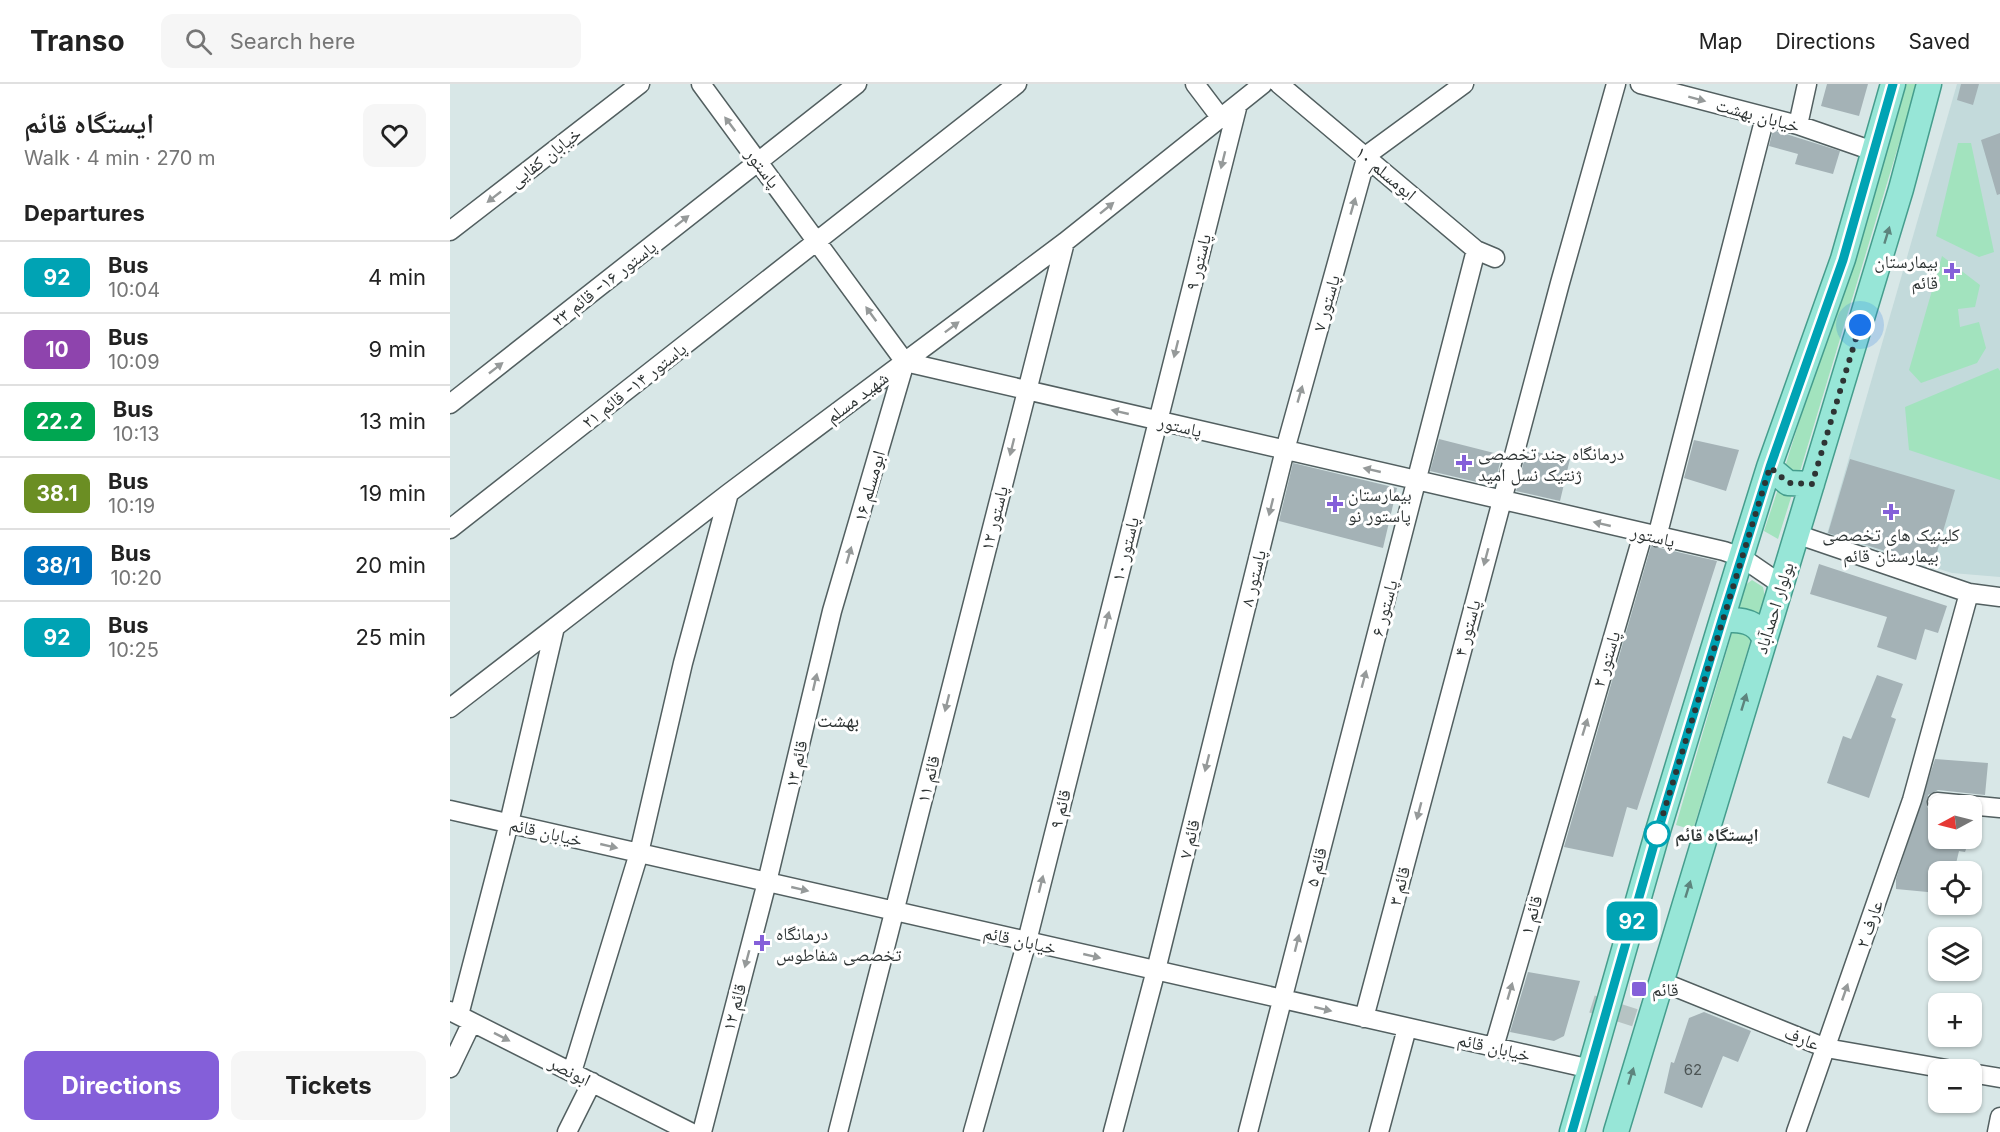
<!DOCTYPE html>
<meta charset="utf-8">
<style>
body{margin:0;font-family:Inter,"Noto Naskh Arabic",sans-serif;background:#f6f6f6;color:#222;height:100vh;display:flex;flex-direction:column;font-size:22px;white-space:nowrap}
*{box-sizing:border-box;margin:0}
p{font-size:20px;color:#767676}
.icon{flex:none;width:33px;height:33px;fill:none;stroke:currentColor;stroke-width:2;stroke-linecap:round;stroke-linejoin:round}
.map{position:relative;flex:1;overflow:hidden}
.sheet{display:flex;flex-direction:column;background:#fff;width:450px}
.sheet>*{flex:none}
.badge{padding:0 12px;border-radius:9px;font-size:21px;line-height:39px}
.needle{width:39px;rotate:263deg}
.tools{position:absolute;left:1478px;top:711px;display:grid;gap:12px}
.tools a{display:grid;place-items:center;width:54px;height:54px;border-radius:12px;background:#fff;box-shadow:0 2px 4px #0004;font-size:30px}
.you{position:absolute;width:30px;height:30px;margin:-15px;border:4px solid #fff;border-radius:50%;background:#1a73e8;box-shadow:0 0 0 9px #1a73e833}
.map>.badge{position:absolute;translate:-50% -50%;box-shadow:0 0 0 3px #fff}
h2{padding:0 24px;font-size:22px;line-height:54px}
.round{display:grid;place-items:center;flex:none;width:63px;height:63px;border-radius:12px;background:#f6f6f6}
.summary{display:flex;align-items:center;justify-content:space-between;height:102px;padding:0 24px}
h1{font-size:28px;font-weight:700;line-height:45px}
.button{display:flex;gap:12px;margin-top:auto;padding:12px 24px}
.button a{flex:1;height:69px;border-radius:12px;background:#845fd9;color:#fff;font-size:24px;font-weight:700;line-height:69px;text-align:center}
.button a+a{background:#f6f6f6;color:#222}
ul{padding:0;list-style:none}
li{display:flex;align-items:center;gap:18px;height:72px;padding:0 24px;border-top:2px solid #e0e0e0}
li div{flex:1}
li b{display:block;font-size:22px}
li em{font-style:normal}
li .badge{min-width:66px;font-weight:700;text-align:center}
header{display:flex;align-items:center;gap:36px;box-sizing:border-box;height:84px;padding:0 30px;background:#fff;border-bottom:2px solid #e0e0e0}
header strong{font-size:28px}
nav{display:flex;gap:33px;margin-inline-start:auto;font-size:21px}
.search{width:420px;height:54px;background:#f6f6f6;display:flex;align-items:center;gap:15px;box-sizing:border-box;padding:0 21px;border-radius:12px;color:#767676;font-size:22px}
main{display:flex;flex:1;min-height:0}
.map>svg:first-child{display:block}
.built{fill:#c3dadb}
.green{fill:#a2e3be}
.building{fill:#a4b2b6}
.lines{fill:none;stroke-linecap:round;stroke-linejoin:round}
.minor-tunnel{stroke:#b6c3c3;stroke-width:18;stroke-dasharray:18 9;stroke-linecap:butt}
.minor-casing{stroke:#525f60;stroke-width:21}
.major-casing{stroke:#459d8d;stroke-width:27}
.minor{stroke:#fff;stroke-width:18}
.major{stroke:#97e6d7;stroke-width:24}
.oneway{fill:#969a9a}
.oneway2{fill:#5d847d}
.line-casing{stroke:#fff;stroke-width:14}
.line{stroke:#00a3b4;stroke-width:9}
.walk{stroke:#2e3434;stroke-width:6;stroke-dasharray:0 10.8}
.poi-dot{fill:#845fd9;stroke:#fff;stroke-width:2}
.stop-dot{fill:#fff;stroke:#00a3b4;stroke-width:3}
.labels{text-anchor:middle;dominant-baseline:central;stroke-width:6;stroke-linejoin:round;paint-order:stroke}
.number-label{font-size:15px;fill:#4c5454}
.street-label{font-size:18px;fill:#2e3434;stroke:#fff}
.poi-label{font-size:18px;fill:#2e3434;stroke:#fff;text-anchor:start}
.stop-label{font-size:18px;font-weight:bold;fill:#2e3434;stroke:#fff;text-anchor:start}
.neighbourhood-label{font-size:20px;fill:#2e3434;stroke:#fff}
</style>
<header>
<strong>Transo</strong>
<div class="search"><svg class="icon" aria-label="search" viewBox="0 0 24 24"><circle cx="10" cy="10" r="6"/><path d="M15 15l6 6"/></svg>Search here</div>
<nav><a>Map</a><a>Directions</a><a>Saved</a></nav>
</header>
<main>
<section class="sheet">
<div class="summary"><div><h1>ایستگاه قائم</h1><p>Walk · 4 min · 270 m</p></div><a class="round"><svg class="icon" aria-label="heart" viewBox="0 0 24 24"><path d="M12 20l-8-8c-3-5 5-10 8-4 3-6 11-1 8 4z"/></svg></a></div>
<h2>Departures</h2>
<ul>
<li><span class="badge" style="background:#00a3b4;color:#fff">92</span><div><b>Bus</b><p>10:04</p></div><em>4 min</em></li>
<li><span class="badge" style="background:#8e44ad;color:#fff">10</span><div><b>Bus</b><p>10:09</p></div><em>9 min</em></li>
<li><span class="badge" style="background:#00a651;color:#fff">22.2</span><div><b>Bus</b><p>10:13</p></div><em>13 min</em></li>
<li><span class="badge" style="background:#6b8e23;color:#fff">38.1</span><div><b>Bus</b><p>10:19</p></div><em>19 min</em></li>
<li><span class="badge" style="background:#0072bc;color:#fff">38/1</span><div><b>Bus</b><p>10:20</p></div><em>20 min</em></li>
<li><span class="badge" style="background:#00a3b4;color:#fff">92</span><div><b>Bus</b><p>10:25</p></div><em>25 min</em></li>
</ul>
<div class="button"><a>Directions</a><a>Tickets</a></div>
</section>
<div class="map">
<svg width="1550" height="1048" viewBox="0 0 1550 1048">
<rect width="100%" height="100%" fill="#d8e7e7"/>
<path class="built" d="M1507,0H1550V493L1502,489L1377,450Z"/>
<path class="green" d="M1456,0H1467L1348,394L1333,389Z
M1508,59H1521L1544,168L1529,173L1486,152Z
M1492,172L1530,201L1525,223L1508,225L1510,243L1529,238L1536,264L1527,279L1471,299L1459,286Z
M1548,284L1550,287V396L1459,366L1455,323Z
M1330,399L1344,404L1328,455L1314,447Z
M1302,496L1313,503L1315,513L1308,534L1287,524L1294,502Z
M1284,542L1300,548V558L1243,746L1226,741Z"/>
<path class="building" d="M1377,0H1418L1409,32L1371,22Z
M1511,0H1529L1523,21L1507,16Z
M1323,46L1390,67L1383,90L1345,80L1348,70L1319,62Z
M1550,49V110L1547,111L1531,56Z
M989,355L1052,371L1044,402L980,387Z
M1244,356L1289,366L1276,407L1234,394Z
M1077,366L1120,375L1110,417L1066,407Z
M1400,375L1505,406L1483,482L1378,449Z
M843,379L947,404L933,464L829,437Z
M1201,462L1267,477L1187,726L1177,723L1163,773L1114,763Z
M1369,480L1497,522L1488,549L1475,545L1466,576L1427,563L1437,533L1360,510Z
M1427,591L1453,600L1441,633L1446,635L1419,714L1377,699L1393,652L1401,655Z
M1485,675L1538,679L1535,711L1488,706L1478,711L1477,723L1488,729V754H1520L1515,768L1509,767L1504,788H1488V809L1446,805V795Z
M1521,733H1531L1527,754L1521,753Z
M1078,888L1130,897L1114,952L1104,957L1060,948Z
M1254,928L1301,947L1288,978L1273,972L1252,1024L1214,1009L1221,978L1224,979L1239,934Z"/>
<g class="lines">
<path class="minor-tunnel" d="M1142,920L1217,944"/>
<defs>
<path id="minor" d="M251,0L455,278L1274,467L1291,473L1332,501
M745,0L770,33
M829,0L1026,166L1045,174
M1190,0L1348,41L1423,67
M1348,41L1357,0
M0,147L190,0
M0,320L407,0
M0,445L567,0
M1346,450L1519,509L1550,513
M1207,453L1315,33
M0,624L279,409L615,158L813,0
M1487,718L1550,724
M0,726L1141,985
M1210,897L1376,964L1502,986
M0,927L240,1048
M9,931L59,739L105,543
M914,934L1110,199L1166,0
M1044,963L1193,450
M0,984L22,938
M122,988L189,769L233,579L279,409
M1521,989L1550,994
M117,1048L142,998
M252,1048L317,798L382,527L455,278
M388,1048L615,158
M523,1048L577,857L788,20
M663,1048L706,886L835,366L917,71L1014,0
M798,1048L1026,166
M929,1048L957,944
M1346,1048L1462,716L1519,509
M1547,1048L1550,1033"/>
<path id="major" d="M1319,383L1338,399L1362,400
M1272,536C1288,535 1308,536 1314,555
M1122,1048L1207,750L1291,473L1319,383L1393,175L1443,0
M1166,1048L1451,105L1479,0"/>
</defs>
<use href="#minor" class="minor-casing"/>
<use href="#major" class="major-casing"/>
<use href="#minor" class="minor"/>
<use href="#major" class="major"/>
</g>
<defs><path id="oneway-solid" d="M-6-.8H1V-3.2L6.5 0L1 3.2V.8H-6Z" transform="scale(1.5)"/></defs>
<g class="oneway">
<use href="#oneway-solid" transform="translate(1247 15) rotate(15)"/>
<use href="#oneway-solid" transform="translate(280 40) rotate(-127)"/>
<use href="#oneway-solid" transform="translate(773 76) rotate(104)"/>
<use href="#oneway-solid" transform="translate(44 113) rotate(142)"/>
<use href="#oneway-solid" transform="translate(903 122) rotate(-74)"/>
<use href="#oneway-solid" transform="translate(657 124) rotate(-39)"/>
<use href="#oneway-solid" transform="translate(232 137) rotate(-38)"/>
<use href="#oneway-solid" transform="translate(421 230) rotate(-126)"/>
<use href="#oneway-solid" transform="translate(502 243) rotate(-37)"/>
<use href="#oneway-solid" transform="translate(726 265) rotate(104)"/>
<use href="#oneway-solid" transform="translate(46 284) rotate(-38)"/>
<use href="#oneway-solid" transform="translate(850 310) rotate(-74)"/>
<use href="#oneway-solid" transform="translate(670 328) rotate(-167)"/>
<use href="#oneway-solid" transform="translate(562 363) rotate(104)"/>
<use href="#oneway-solid" transform="translate(922 386) rotate(-167)"/>
<use href="#oneway-solid" transform="translate(821 423) rotate(104)"/>
<use href="#oneway-solid" transform="translate(1152 440) rotate(-167)"/>
<use href="#oneway-solid" transform="translate(399 471) rotate(-74)"/>
<use href="#oneway-solid" transform="translate(1036 473) rotate(105)"/>
<use href="#oneway-solid" transform="translate(657 536) rotate(-76)"/>
<use href="#oneway-solid" transform="translate(914 595) rotate(-75)"/>
<use href="#oneway-solid" transform="translate(365 598) rotate(-77)"/>
<use href="#oneway-solid" transform="translate(497 619) rotate(104)"/>
<use href="#oneway-solid" transform="translate(1135 643) rotate(-73)"/>
<use href="#oneway-solid" transform="translate(757 679) rotate(104)"/>
<use href="#oneway-solid" transform="translate(969 727) rotate(105)"/>
<use href="#oneway-solid" transform="translate(159 762) rotate(13)"/>
<use href="#oneway-solid" transform="translate(591 800) rotate(-76)"/>
<use href="#oneway-solid" transform="translate(350 805) rotate(13)"/>
<use href="#oneway-solid" transform="translate(847 859) rotate(-76)"/>
<use href="#oneway-solid" transform="translate(642 872) rotate(13)"/>
<use href="#oneway-solid" transform="translate(297 875) rotate(105)"/>
<use href="#oneway-solid" transform="translate(1060 907) rotate(-74)"/>
<use href="#oneway-solid" transform="translate(1395 908) rotate(-71)"/>
<use href="#oneway-solid" transform="translate(873 925) rotate(13)"/>
<use href="#oneway-solid" transform="translate(52 953) rotate(27)"/>
</g>
<g class="oneway2">
<use href="#oneway-solid" transform="translate(1437 151) rotate(-73)"/>
<use href="#oneway-solid" transform="translate(1294 618) rotate(-73)"/>
<use href="#oneway-solid" transform="translate(1238 805) rotate(-73)"/>
<use href="#oneway-solid" transform="translate(1181 992) rotate(-73)"/>
</g>
<g class="lines">
<defs>
<path id="line" d="M1122,1048L1207,750L1272,536L1320,383L1393,176L1443,0"/>
</defs>
<use href="#line" class="line-casing"/>
<use href="#line" class="line"/>
<path class="walk" d="M1207,750L1320,383L1338,399L1362,400L1410,241"/>
</g>
<g class="poi-dot">
<path d="M1499 178h6v6h6v6h-6v6h-6v-6h-6v-6h6z"/>
<path d="M1011 370h6v6h6v6h-6v6h-6v-6h-6v-6h6z"/>
<path d="M882 411h6v6h6v6h-6v6h-6v-6h-6v-6h6z"/>
<path d="M1438 419h6v6h6v6h-6v6h-6v-6h-6v-6h6z"/>
<path d="M309 850h6v6h6v6h-6v6h-6v-6h-6v-6h6z"/>
<rect x="1181" y="897" width="16" height="16" rx="3"/>
</g>
<circle class="stop-dot" cx="1207" cy="750" r="12"/>
<g class="labels">
<g class="number-label">
<text x="1243" y="985">62</text>
</g>
<g class="street-label">
<text transform="translate(1308 31) rotate(15)">خیابان بهشت</text>
<text transform="translate(95 73) rotate(-38)">خیابان کفایی</text>
<text transform="translate(313 84) rotate(53)">پاستور</text>
<text transform="translate(936 89) rotate(40)">ابومسلم ۱۰</text>
<text transform="translate(748 178) rotate(-76)">پاستور ۹</text>
<text transform="translate(154 199) rotate(-38)">پاستور ۱۶- قائم ۲۳</text>
<text transform="translate(876 219) rotate(-74)">پاستور ۷</text>
<text transform="translate(184 301) rotate(-38)">پاستور ۱۴- قائم ۲۱</text>
<text transform="translate(407 313) rotate(-37)">شهید مسلم</text>
<text transform="translate(730 342) rotate(13)">پاستور</text>
<text transform="translate(419 402) rotate(-74)">ابومسلم ۱۶</text>
<text transform="translate(544 434) rotate(-76)">پاستور ۱۲</text>
<text transform="translate(1203 452) rotate(13)">پاستور</text>
<text transform="translate(675 465) rotate(-76)">پاستور ۱۰</text>
<text transform="translate(803 494) rotate(-76)">پاستور ۸</text>
<text transform="translate(934 524) rotate(-75)">پاستور ۶</text>
<text transform="translate(1324 524) rotate(-73)">بولوار احمدآباد</text>
<text transform="translate(1017 544) rotate(-75)">پاستور ۴</text>
<text transform="translate(1156 575) rotate(-73)">پاستور ۲</text>
<text transform="translate(346 680) rotate(-77)">قائم ۱۳</text>
<text transform="translate(478 695) rotate(-76)">قائم ۱۱</text>
<text transform="translate(610 725) rotate(-76)">قائم ۹</text>
<text transform="translate(96 748) rotate(13)">خیابان قائم</text>
<text transform="translate(739 755) rotate(-76)">قائم ۷</text>
<text transform="translate(866 783) rotate(-76)">قائم ۵</text>
<text transform="translate(949 802) rotate(-75)">قائم ۳</text>
<text transform="translate(1081 831) rotate(-74)">قائم ۱</text>
<text transform="translate(1419 840) rotate(-71)">عارف ۲</text>
<text transform="translate(570 856) rotate(13)">خیابان قائم</text>
<text transform="translate(284 923) rotate(-75)">قائم ۱۲</text>
<text transform="translate(1352 954) rotate(22)">عارف</text>
<text transform="translate(1044 963) rotate(13)">خیابان قائم</text>
<text transform="translate(120 987) rotate(27)">ابونصر</text>
</g>
<g class="poi-label">
<text x="1488" y="177" text-anchor="end">بیمارستان<tspan x="1488" dy="21">قائم</tspan></text>
<text x="1028" y="369">درمانگاه چند تخصصی<tspan x="1028" dy="21">ژنتیک نسل امید</tspan></text>
<text x="898" y="410">بیمارستان<tspan x="898" dy="21">پاستور نو</tspan></text>
<text x="1441" y="450" text-anchor="middle">کلینیک های تخصصی<tspan x="1441" dy="21">بیمارستان قائم</tspan></text>
<text x="326" y="849">درمانگاه<tspan x="326" dy="21">تخصصی شفاطوس</tspan></text>
<text x="1202" y="905">قائم</text>
</g>
<g class="stop-label">
<text x="1225" y="750">ایستگاه قائم</text>
</g>
<g class="neighbourhood-label">
<text x="388" y="636">بهشت</text>
</g>
</g>
</svg>
<div class="tools">
<a><svg class="needle" viewBox="-14 -14 28 28"><path d="M0-13l5 13h-10z" fill="#e53935"/><path d="M0 13l5-13h-10z" fill="#767676"/></svg></a>
<a><svg class="icon" aria-label="locate" viewBox="0 0 24 24"><circle cx="12" cy="12" r="6"/><path d="M12 2v4M12 18v4M2 12h4M18 12h4"/></svg></a>
<a><svg class="icon" aria-label="layers" viewBox="0 0 24 24"><path d="M12 4l9 5-9 5-9-5zM3 14l9 5 9-5"/></svg></a>
<a>+</a>
<a>−</a>
</div>
<div class="you" style="left:1410px;top:241px"></div>
<b class="badge" style="left:1182px;top:837px;background:#00a3b4;color:#fff">92</b>
</div>
</main>
